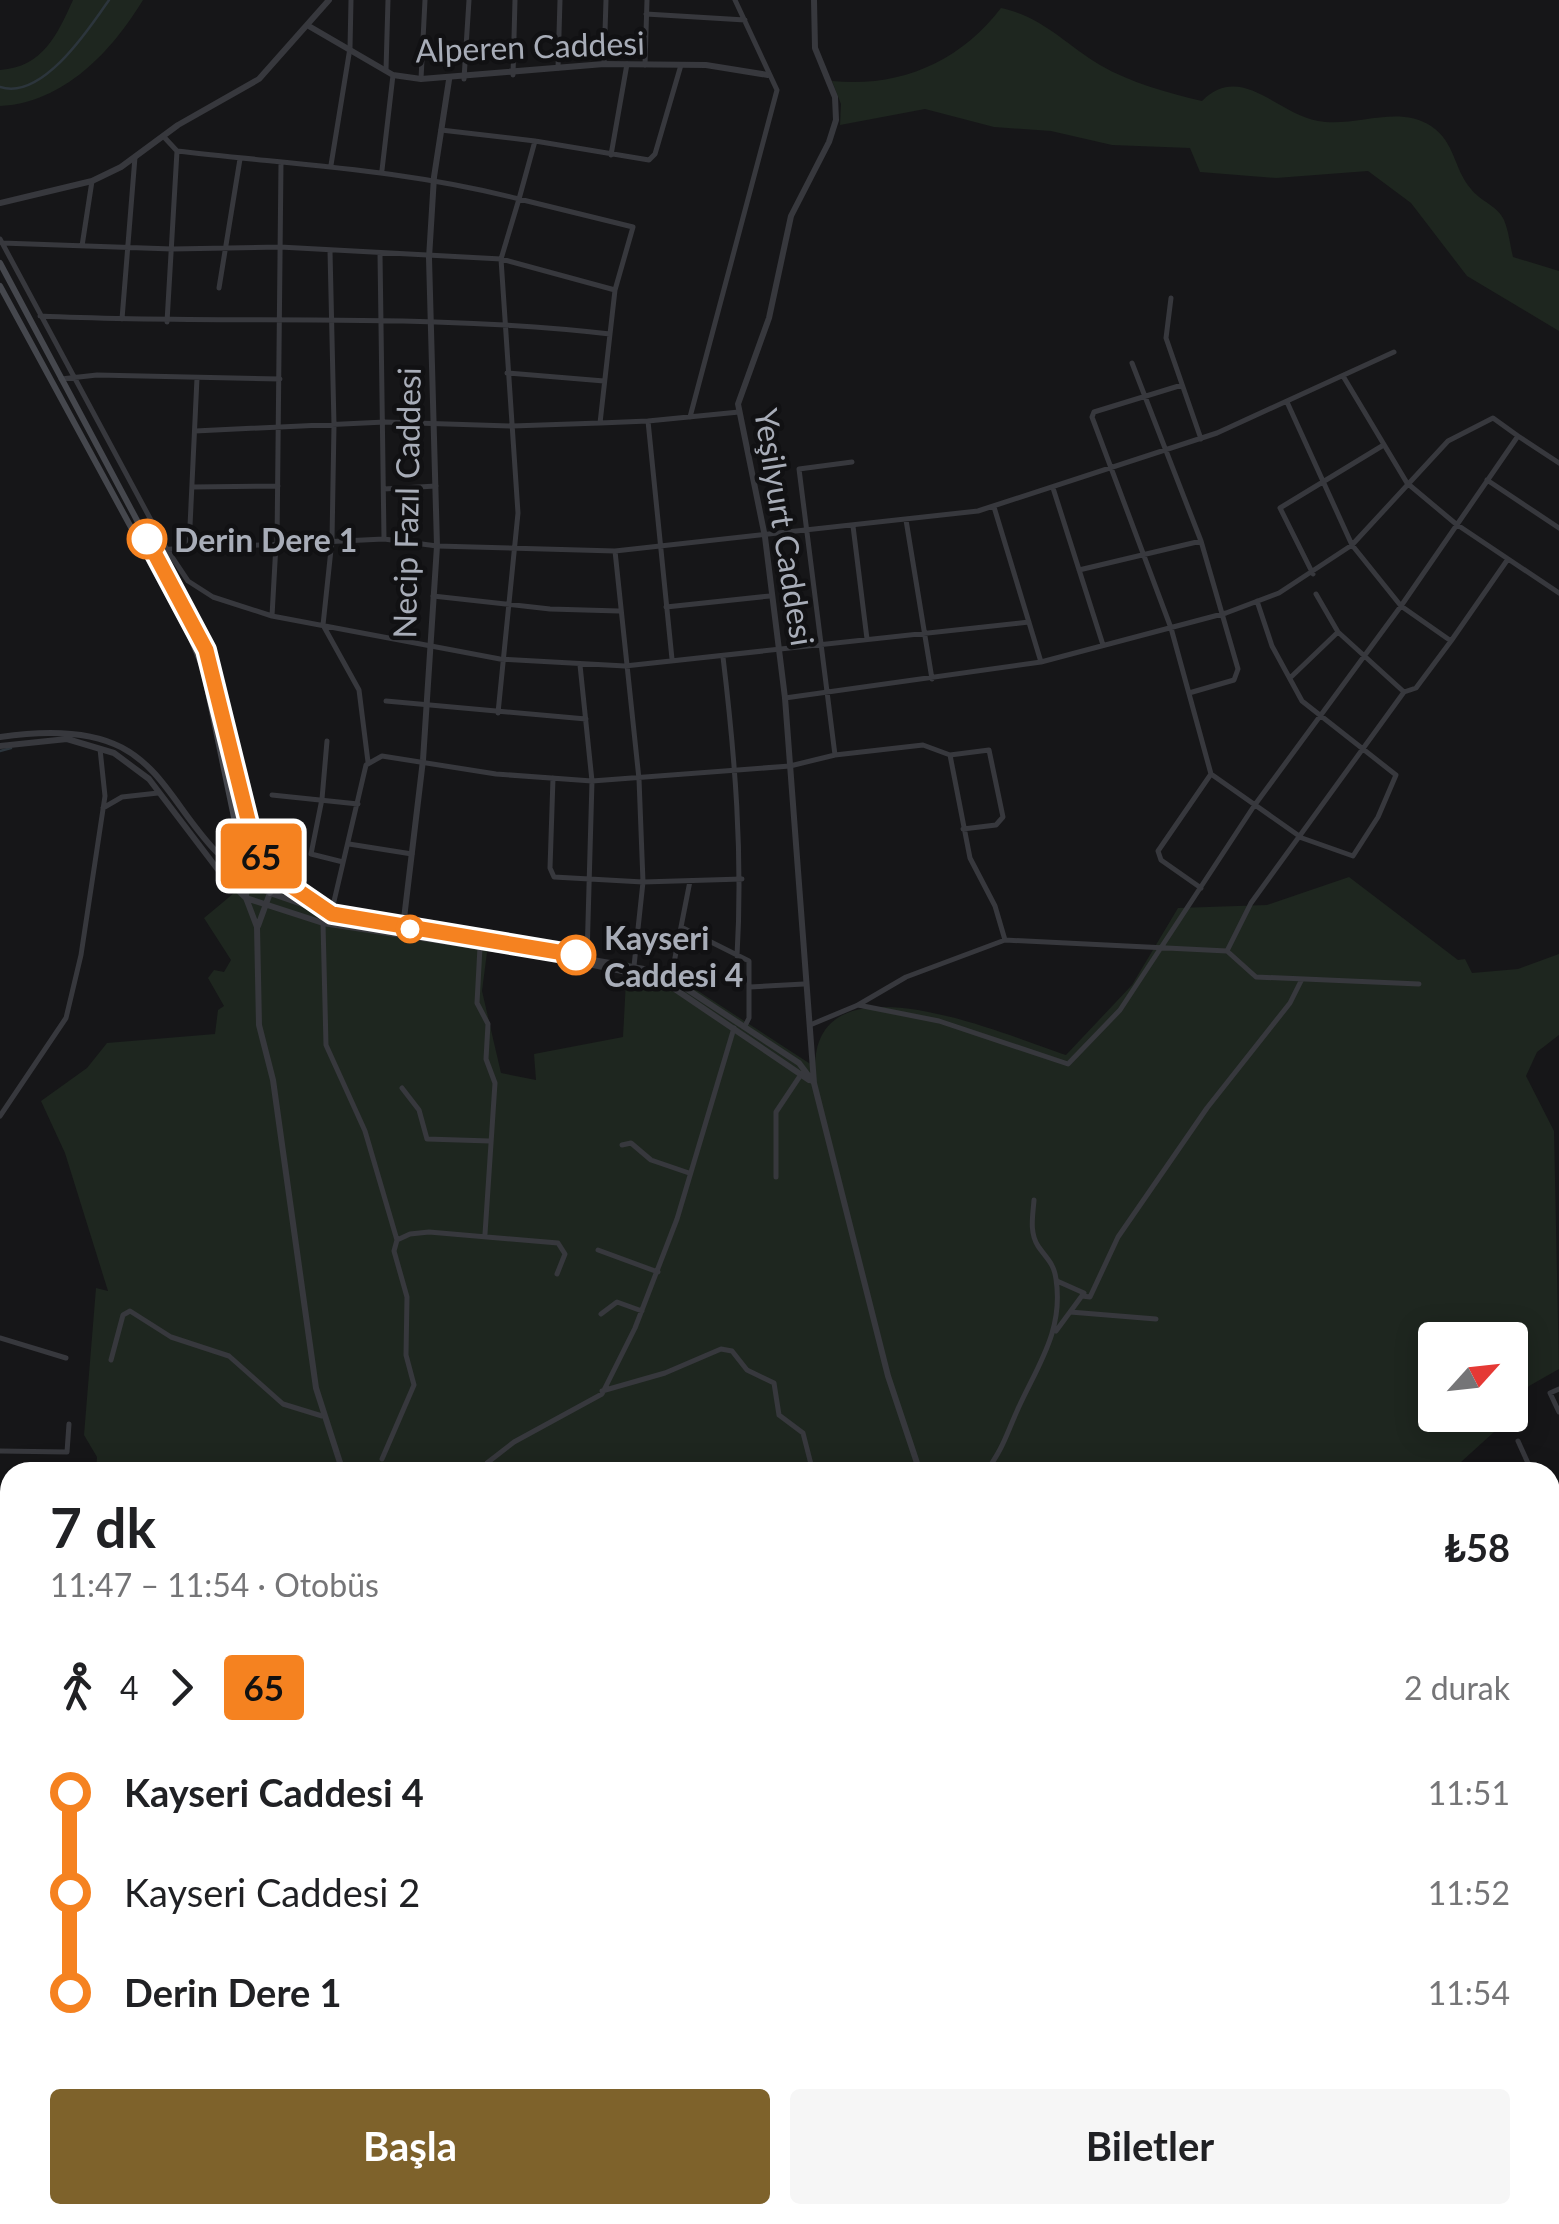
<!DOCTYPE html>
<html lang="tr">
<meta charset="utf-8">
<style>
body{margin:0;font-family:Lato,sans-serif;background:#f6f6f6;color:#202124;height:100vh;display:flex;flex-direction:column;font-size:38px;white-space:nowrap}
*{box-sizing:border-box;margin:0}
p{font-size:32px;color:#757577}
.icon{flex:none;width:55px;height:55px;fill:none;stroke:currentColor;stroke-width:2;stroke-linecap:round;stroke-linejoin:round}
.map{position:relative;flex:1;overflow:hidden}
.sheet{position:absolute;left:0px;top:1462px;width:1560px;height:762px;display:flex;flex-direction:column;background:#fff;border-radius:30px 30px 0 0;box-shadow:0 5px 25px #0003}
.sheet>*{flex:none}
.badge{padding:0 20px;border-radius:8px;font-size:35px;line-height:65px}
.needle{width:65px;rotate:63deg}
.buttons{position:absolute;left:1418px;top:1322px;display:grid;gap:20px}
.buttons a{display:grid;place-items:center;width:110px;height:110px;border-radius:10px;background:#fff;box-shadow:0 5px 25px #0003;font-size:50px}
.map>.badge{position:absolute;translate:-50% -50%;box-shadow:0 0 0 5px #fff}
.legs{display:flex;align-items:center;gap:15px;height:110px;padding:0 50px;font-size:32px}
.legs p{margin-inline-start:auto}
.summary{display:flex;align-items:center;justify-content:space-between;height:170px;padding:0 50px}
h1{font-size:55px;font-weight:700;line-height:75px}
.action{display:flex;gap:20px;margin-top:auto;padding:20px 50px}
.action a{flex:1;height:115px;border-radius:10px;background:#7e622b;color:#fff;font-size:40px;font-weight:700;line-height:115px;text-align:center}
.action a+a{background:#f6f6f6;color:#202124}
ul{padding:0 50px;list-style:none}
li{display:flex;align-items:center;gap:35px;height:100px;font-size:38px}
li i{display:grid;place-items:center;width:15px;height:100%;margin:0 12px;background:currentColor}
li i::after{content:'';width:25px;height:25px;margin:-12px;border:8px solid;border-radius:50%;background:#fff}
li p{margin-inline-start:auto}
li:first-child i{background:linear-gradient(#0000 50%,currentColor 0)}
li:last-child i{background:linear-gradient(currentColor 50%,#0000 0)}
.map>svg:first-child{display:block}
.green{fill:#1e261f}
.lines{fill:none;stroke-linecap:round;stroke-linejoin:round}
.stream{stroke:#2c353c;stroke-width:2.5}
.minor{stroke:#37383d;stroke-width:5}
.tertiary{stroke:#37383d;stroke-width:6}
.secondary{stroke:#45474d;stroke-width:6}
.line-1-casing{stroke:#fff;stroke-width:22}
.line-1{stroke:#f58220;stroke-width:15}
.stop-1-dot{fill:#fff;stroke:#f58220;stroke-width:5}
.labels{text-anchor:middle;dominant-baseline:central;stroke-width:9;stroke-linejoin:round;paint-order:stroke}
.street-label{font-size:32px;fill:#a8adb8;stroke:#111113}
.stop-label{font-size:32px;font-weight:bold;fill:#a8adb8;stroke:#111113;text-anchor:start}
</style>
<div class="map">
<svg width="1559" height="2224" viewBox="0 0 1559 2224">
<rect width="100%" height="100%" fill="#161618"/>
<path class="green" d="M73,0H143C112,51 64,103 0,106V70C43,67 57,35 73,0Z
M1001,8C1043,17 1065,44 1100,65C1131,83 1168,93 1202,101C1241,62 1276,113 1318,121C1355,128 1397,104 1431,126C1456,143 1453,168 1471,189C1480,201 1498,206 1504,220C1509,232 1510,245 1513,257L1559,271V331L1467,276L1411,203L1368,171L1276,178L1200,172L1190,148L1112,145L1051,131L994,127L925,109L840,125L841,104L832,81C899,88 960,62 1001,8Z
M275,859C326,924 412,924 489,937L482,991L501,1073L536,1080L534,1054L623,1037L627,962L692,987L815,1067C816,951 1005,1035 1066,1055L1132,985L1178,908L1267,905L1349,877L1458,960L1465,959L1472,973L1518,969L1559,954V1035L1537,1052L1526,1076L1554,1131L1559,1369L1529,1386L1510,1405V1340H1435V1415H1503L1494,1432L1450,1472H96L97,1457L84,1435L96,1288L108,1291L65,1153L41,1101L87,1068L107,1043L215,1034L218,1010L224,1006L208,978L214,970L224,972L231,960L204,918Z
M10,1649V1867L5,1870L0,1869V1652Z
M1559,1959V2202L1550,2195V1983Z
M607,2215H663V2224H613Z
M796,2215H1146L1153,2224H790Z
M1377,2215H1538L1548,2224H1380Z"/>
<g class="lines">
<path class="stream" d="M0,87C42,101 89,29 109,0
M0,751L11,748"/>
<path class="minor" d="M646,14L745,20
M604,64L606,0
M645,65L647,0
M558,68L560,0
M386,70L388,0
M513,75L515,0
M421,79L425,0
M464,79L469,0
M164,137L177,151C296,165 401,169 519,199L535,141L441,130
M535,141L649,160L655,154L681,65
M611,155L627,64
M331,165L350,48L351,0
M382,170L393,75
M0,239L166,548L188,581L213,597L272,616L500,659L625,666L1029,622
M2,243L172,249L280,247L501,259L615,290L610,334
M82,246L92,181
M330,251L334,425L332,540L323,625L359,690L368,762
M380,254L384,539
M219,288L240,159
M1171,298L1166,338L1201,439
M40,316C230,325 421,312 610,334L600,423L648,421L672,659
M122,319L135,157
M167,322L177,151
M1132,363L1201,541L1238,669L1234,680L1189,693
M507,373L604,381
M1343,376L1407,483L1456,524L1559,593
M61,379L97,375L280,379
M1182,385L1094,412L1092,417L1171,628L1211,774L1302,838L1353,856L1378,817L1396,775L1302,701L1272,646L1257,601
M1287,402L1352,545L1401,606L1451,641L1508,559
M690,417L777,90L735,0
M648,421L739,412
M195,431L385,422L512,426L600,423
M1487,480L1559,528
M192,487L278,486
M1053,488L1103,645
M384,489L436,486
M994,507L1041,662
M906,520L932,679
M853,526L867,639
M277,544L281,162
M189,547L197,378
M152,550L384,539L437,546L615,551L978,511L1217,433L1394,352
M615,551L639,779L643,882L634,966
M1079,570L1201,541
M1313,574L1280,508L1382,446
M1316,594L1338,632L1404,692L1416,688L1451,641
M433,596L550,609L619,611
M666,607L770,596
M272,616L276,544
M723,657C735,757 743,855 737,956
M580,665L592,781L587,957
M1290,678L1338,632
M785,698L1041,662L1226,613L1279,593L1352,545L1448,441L1493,418L1518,436
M386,701L586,719
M498,713L518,513L501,259L519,199L633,227L615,290
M327,741L322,799L311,854L343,862
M835,755L799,469L852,462
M950,755L970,858L995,906L1005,940
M553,778L550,868L554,877L643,882L742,879
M272,795L358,804
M103,808L122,797L158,793
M349,844L412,854
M1201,888L1161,860L1158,851L1211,774
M331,914L366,765L382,756L496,774L592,781L790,766L835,755L923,745L950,755L989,750L1003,817L996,825L963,829
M323,923L326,1045L365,1131L397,1240
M681,927L749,961V1018L745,1026
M480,947L477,1003L488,1024L486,1059L495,1083L485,1234
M1227,951L1251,903L1404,692
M671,978L690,881
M750,987L804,984
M858,1005L906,977L1005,940L1227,951L1256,977L1419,984
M810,1025L858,1005L939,1021L1068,1064L1120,1010L1254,806L1401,606L1518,436L1559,463
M402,1088L419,1110L427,1139L490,1141
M0,1116L66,1018L81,955L105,796L100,749
M622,1145L631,1143L651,1160L689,1173
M776,1177V1112L800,1076
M598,1250L658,1272
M1082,1296L1090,1297L1118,1237L1207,1108L1290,1003L1302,979
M1070,1312L1156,1319
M601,1314L617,1302L642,1311
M1056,1331L1084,1293L1057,1281
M0,1338L66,1358
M111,1360L123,1315L130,1311L171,1337L229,1356L283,1404L322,1416
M1559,1389L1550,1393L1559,1412
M602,1391L665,1373L721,1349L732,1351L747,1370L774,1383L779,1415L803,1433L813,1472
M1518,1441L1532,1472
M0,1451L67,1452L69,1424
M382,1459L414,1385L406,1355L407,1297L394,1251L397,1240L410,1234L429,1232L558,1243L565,1254L557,1274
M1478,1467L1480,1472
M482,1472L487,1463L514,1442L602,1394L635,1328L677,1219L734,1028
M986,1472C1004,1446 1005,1438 1017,1411C1037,1366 1064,1331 1056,1279C1054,1263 1046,1258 1038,1246C1029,1232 1033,1215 1034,1200
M0,1490L10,1491
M1550,1503L1559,1498
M0,1506L10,1503
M1550,1514L1559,1535
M0,1537L10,1541
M1550,1637L1559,1657
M97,2215L110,2224
M1168,2215L1173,2224
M1220,2215L1231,2224
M1248,2215L1257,2224
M61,2218L70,2224
M144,2224L149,2215
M210,2224L215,2215
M1237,2224L1250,2218"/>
<path class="tertiary" d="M814,0L815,48L835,97L836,120L829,142L791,216L769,318L738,404L765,537L785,698L814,1083
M307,25L393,75L421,79L604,64L706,65L768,75
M0,203L92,181L121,167L178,125L259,79L329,0
M0,737C188,709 148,826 270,893L258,926
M0,746L67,739L114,753L149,779L222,875L246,898L257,927L259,1025L273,1080L316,1388L343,1472
M219,853H231L240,842
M261,854L278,877L321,909
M247,880L246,898L323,923L579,962L660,979L809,1080
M270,893L331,914L661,972L799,1063L814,1083L888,1376L920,1472
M403,927L423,760L437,546L429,258L434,177L449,80
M1550,1665L1559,1661
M1550,1811L1559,1833
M1550,1840L1557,1883L1550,1945
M1550,1980L1559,1955
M0,2154L10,2140
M1550,2200L1559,2208
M1550,2214L1559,2222
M280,2224L287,2215"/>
<path class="secondary" d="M0,263L206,650L230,761L270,893
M0,286L190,636L203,668L247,880"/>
</g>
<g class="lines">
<defs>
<path id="line-1" d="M147,539L206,650L253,840L278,877L332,914L576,955"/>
</defs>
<use href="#line-1" class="line-1-casing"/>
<use href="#line-1" class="line-1"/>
</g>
<g class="stop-1-dot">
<circle cx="147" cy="539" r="18"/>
<circle cx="410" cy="929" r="12"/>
<circle cx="576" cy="955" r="18"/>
</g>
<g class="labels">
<g class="street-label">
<text transform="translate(530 46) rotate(-2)">Alperen Caddesi</text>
<text transform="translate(406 503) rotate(-89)">Necip Fazıl Caddesi</text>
<text transform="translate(785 527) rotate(81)">Yeşilyurt Caddesi</text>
</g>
<g class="stop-label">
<text x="174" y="539">Derin Dere 1</text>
<text x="604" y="937">Kayseri<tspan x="604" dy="37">Caddesi 4</tspan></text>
</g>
</g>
</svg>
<div class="buttons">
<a><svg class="needle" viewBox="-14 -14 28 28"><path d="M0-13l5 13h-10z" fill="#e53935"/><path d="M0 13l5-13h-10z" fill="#757577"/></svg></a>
</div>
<b class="badge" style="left:261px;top:856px;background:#f58220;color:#111">65</b>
<section class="sheet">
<div class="summary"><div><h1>7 dk</h1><p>11:47 – 11:54 · Otobüs</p></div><b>₺58</b></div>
<div class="legs"><svg class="icon" aria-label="walk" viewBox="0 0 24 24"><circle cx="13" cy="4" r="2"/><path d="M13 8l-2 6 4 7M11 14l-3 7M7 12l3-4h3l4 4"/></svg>4<svg class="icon" aria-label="forward" viewBox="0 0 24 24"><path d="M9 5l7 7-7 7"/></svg><b class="badge" style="background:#f58220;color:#111">65</b><p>2 durak</p></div>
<ul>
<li><i style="color:#f58220"></i><b>Kayseri Caddesi 4</b><p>11:51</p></li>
<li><i style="color:#f58220"></i><span>Kayseri Caddesi 2</span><p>11:52</p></li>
<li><i style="color:#f58220"></i><b>Derin Dere 1</b><p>11:54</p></li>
</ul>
<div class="action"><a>Başla</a><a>Biletler</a></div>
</section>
</div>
